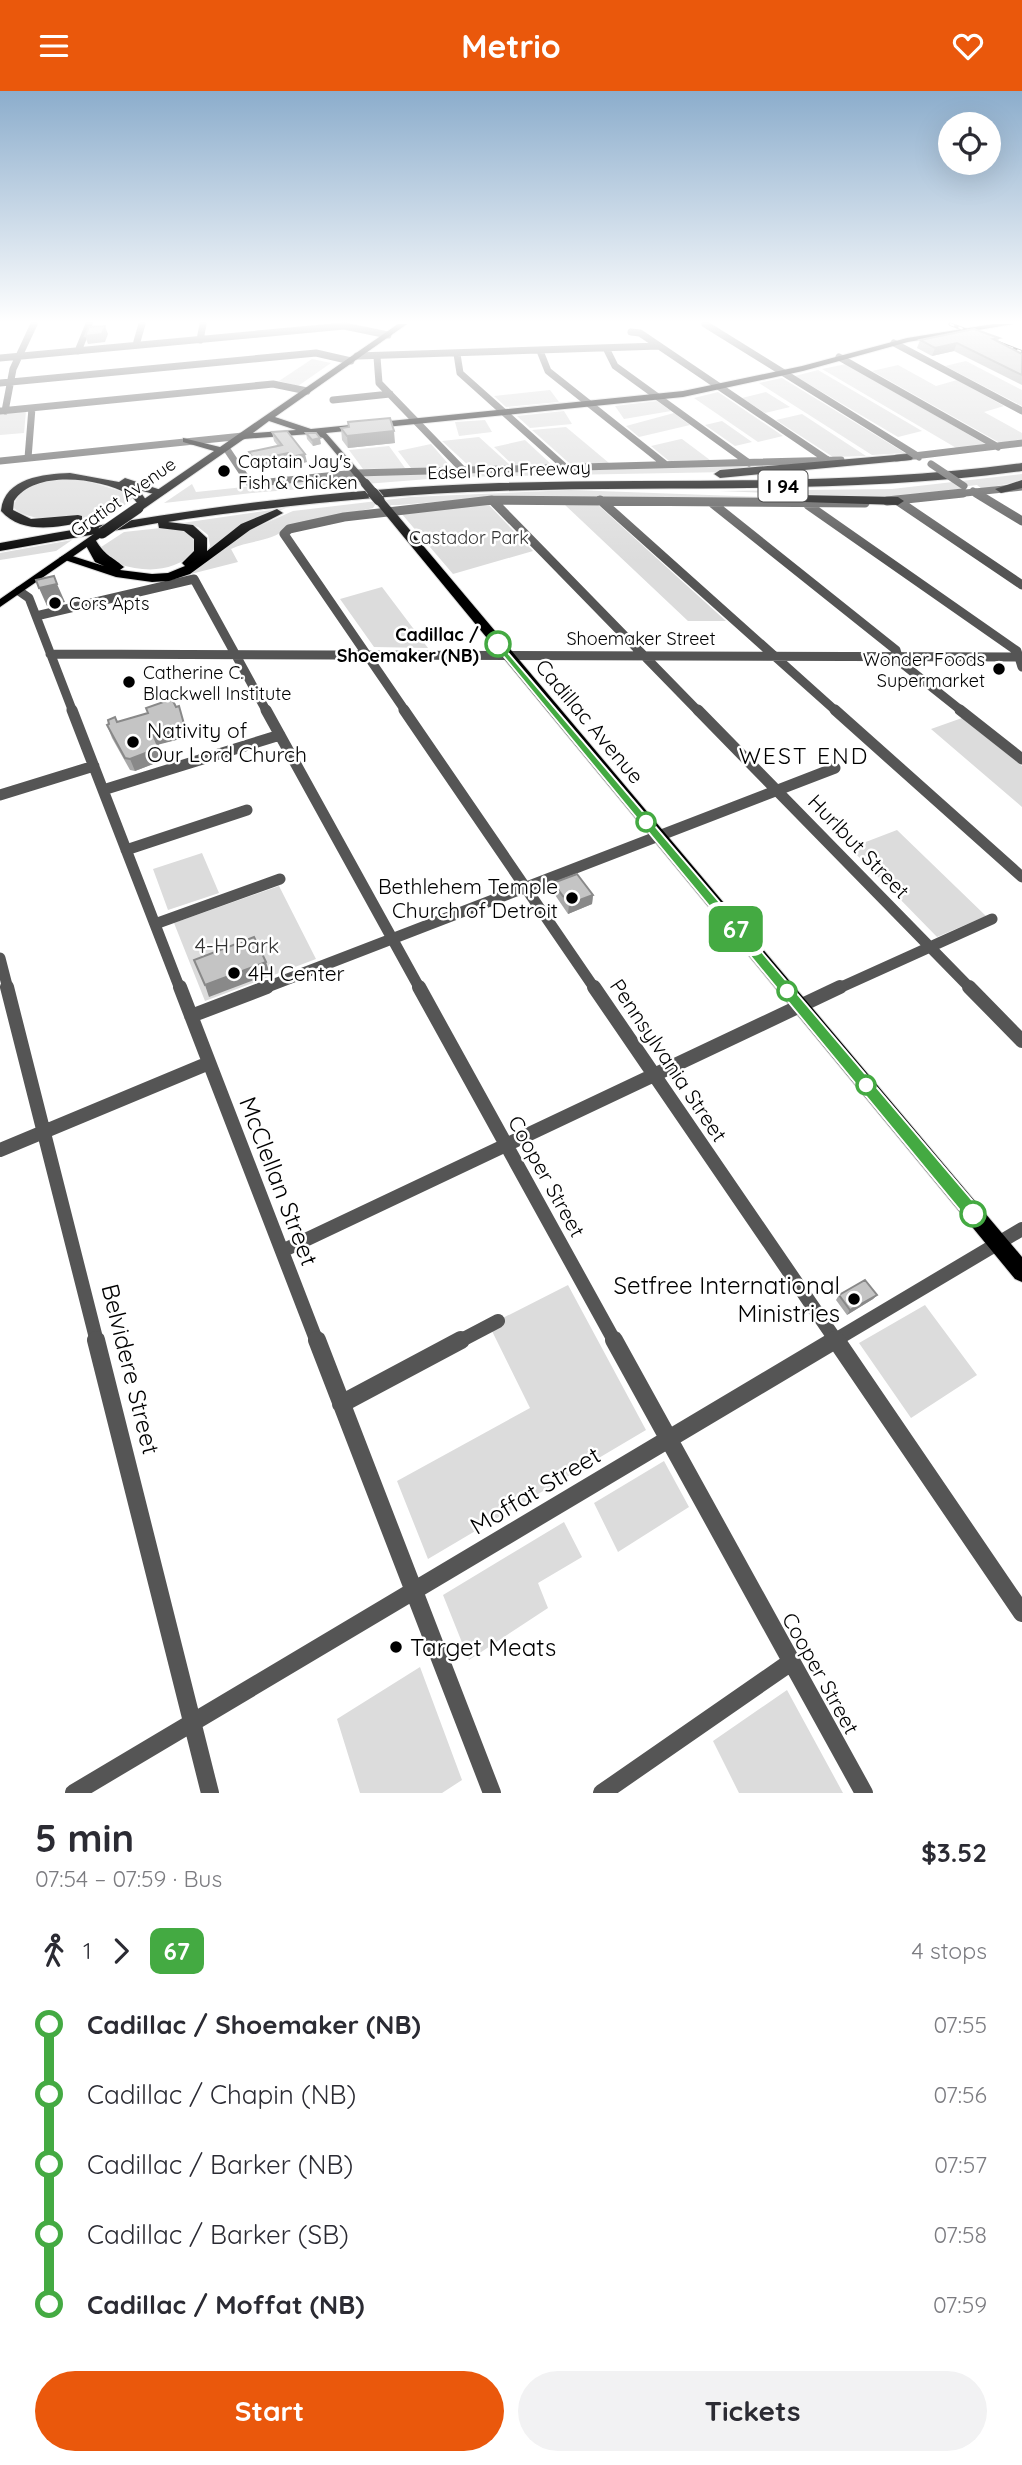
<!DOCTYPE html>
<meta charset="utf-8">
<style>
body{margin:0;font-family:Quicksand,sans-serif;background:#f2f2f3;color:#2b2b33;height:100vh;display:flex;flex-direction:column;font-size:26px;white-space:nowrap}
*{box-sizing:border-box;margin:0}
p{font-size:23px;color:#7c7c81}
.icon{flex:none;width:38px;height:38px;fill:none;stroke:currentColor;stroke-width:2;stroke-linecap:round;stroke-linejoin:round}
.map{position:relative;height:1702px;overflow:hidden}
.drawer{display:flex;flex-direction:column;background:#fff;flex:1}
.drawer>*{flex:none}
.badge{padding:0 14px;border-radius:10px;font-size:24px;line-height:46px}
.buttons{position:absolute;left:938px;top:21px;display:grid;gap:14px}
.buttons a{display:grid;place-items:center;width:63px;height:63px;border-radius:50%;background:#fff;box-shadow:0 7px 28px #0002;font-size:35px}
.map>.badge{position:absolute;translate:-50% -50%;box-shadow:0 0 0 4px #fff}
.legs{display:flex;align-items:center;gap:10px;height:77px;padding:0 35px;font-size:23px}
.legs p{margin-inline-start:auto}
.overview{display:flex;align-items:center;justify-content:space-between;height:119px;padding:0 35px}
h1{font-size:38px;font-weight:800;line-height:52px}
.button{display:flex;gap:14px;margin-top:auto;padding:14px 35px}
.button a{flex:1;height:80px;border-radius:42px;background:#ea580c;color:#fff;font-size:28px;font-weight:800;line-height:80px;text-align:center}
.button a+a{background:#f2f2f3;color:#2b2b33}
ul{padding:0 35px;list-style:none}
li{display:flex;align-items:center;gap:24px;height:70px;font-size:26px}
li i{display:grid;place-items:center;width:10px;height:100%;margin:0 9px;background:currentColor}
li i::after{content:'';width:18px;height:18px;margin:-9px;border:5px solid;border-radius:50%;background:#fff}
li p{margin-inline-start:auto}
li:first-child i{background:linear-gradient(#0000 50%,currentColor 0)}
li:last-child i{background:linear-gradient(currentColor 50%,#0000 0)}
header{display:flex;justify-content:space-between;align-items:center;height:91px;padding:0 35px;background:#ea580c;color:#fff;font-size:32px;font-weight:800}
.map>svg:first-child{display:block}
.green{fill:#dcdcdc}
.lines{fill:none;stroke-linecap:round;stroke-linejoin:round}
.major-casing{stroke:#dbdbdb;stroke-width:2}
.highway-casing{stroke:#dbdbdb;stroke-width:2}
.minor-far4{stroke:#555;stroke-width:7}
.minor-far3{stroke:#555;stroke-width:9}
.minor-far2{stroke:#555;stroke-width:11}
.minor-far1{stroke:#555;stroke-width:14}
.minor{stroke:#555;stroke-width:18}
.major{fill:#000;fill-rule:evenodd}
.highway{fill:#000;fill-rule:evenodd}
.rail-casing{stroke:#000;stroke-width:3.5}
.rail{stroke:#fff;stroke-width:2;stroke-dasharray:4.5;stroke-linecap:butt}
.major-bridge-far1-casing{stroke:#dbdbdb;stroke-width:10;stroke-linecap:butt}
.major-bridge-casing{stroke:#dbdbdb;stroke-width:12;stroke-linecap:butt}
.minor-bridge{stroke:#555;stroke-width:7}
.major-bridge-far1{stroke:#000;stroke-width:9}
.major-bridge{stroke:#000;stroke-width:11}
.wall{fill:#a9a9a9}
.shaded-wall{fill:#898989}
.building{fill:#c4c4c4;stroke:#898989;stroke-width:2}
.line-1{fill:#44aa42;stroke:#fff;stroke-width:2}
.poi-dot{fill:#000;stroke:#fff;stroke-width:2.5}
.stop-1-dot{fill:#fff;stroke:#44aa42;stroke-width:3.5}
.labels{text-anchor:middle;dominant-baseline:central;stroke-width:5;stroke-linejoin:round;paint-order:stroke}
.far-poi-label{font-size:18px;fill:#000;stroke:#fff;text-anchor:start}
.far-street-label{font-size:18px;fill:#000;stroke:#fff}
.far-park-label{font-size:18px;fill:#333;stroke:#fff}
.far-stop-label{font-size:18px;font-weight:bold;fill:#000;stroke:#fff;text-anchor:end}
.shield{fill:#fff;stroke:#4c4c4c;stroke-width:2}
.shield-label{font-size:19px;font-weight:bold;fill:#000}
.street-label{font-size:21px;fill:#000;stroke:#fff}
.poi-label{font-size:21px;fill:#000;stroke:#fff;text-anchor:start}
.park-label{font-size:21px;fill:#333;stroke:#fff}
.neighbourhood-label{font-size:23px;letter-spacing:2px;fill:#000;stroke:#fff}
.near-street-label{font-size:24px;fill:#000;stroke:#fff}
.near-poi-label{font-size:24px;fill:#000;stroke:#fff;text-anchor:end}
</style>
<header><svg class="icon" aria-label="menu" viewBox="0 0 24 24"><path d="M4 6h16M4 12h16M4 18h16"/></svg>Metrio<svg class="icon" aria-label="heart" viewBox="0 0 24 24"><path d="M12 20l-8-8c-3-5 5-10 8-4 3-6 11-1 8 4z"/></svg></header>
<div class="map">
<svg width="1022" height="1702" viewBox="0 0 1022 1702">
<rect width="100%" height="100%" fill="#fff"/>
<path class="green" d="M312,268L331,272L298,295L279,290Z
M966,270L1022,299V315L945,275Z
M846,273L987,354L958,358L822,278Z
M898,274L936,295L957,289L1004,315L984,321L1022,342V348L1000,352L872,280Z
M818,279L922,340L898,346L795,285Z
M782,287L905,362L872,364L759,292Z
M550,299L559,311L506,316L494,305Z
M718,301L783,345L758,351L694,307Z
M766,301L790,316L765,322L742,307Z
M657,310L671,320L624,328L615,315Z
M26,320L24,342L0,344V323Z
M564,320L572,333L530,337L517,325Z
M674,322L690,334L639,346L626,335Z
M802,323L866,365L833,366L776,329Z
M485,329L492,341L459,345L455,331Z
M722,330L752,351L735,355L705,334Z
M566,336L609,372H569L532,339Z
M479,346L510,374L469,375L442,350Z
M681,348H682L710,369L669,370L651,355Z
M525,349L551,373L513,374L494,356Z
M431,353L451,376L411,377L398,360Z
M389,355L405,377L363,378L349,359Z
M849,371L728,381L454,386L252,402L164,412L192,393L196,401L349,385Z
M1022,383V390L982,398L977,394L960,396L964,399L885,406L719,400L892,398Z
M59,388H81L136,405C129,410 121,418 113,421C91,429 30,434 14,417C16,396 42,391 59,388Z
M571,399L850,409L495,406L399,414H375L373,417L287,436C274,451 249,449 231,458L238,471L179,486L205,472L234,446L293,420L411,406Z
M488,413L533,460L453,483L401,422Z
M564,413H597L726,530H688Z
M286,417L237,437L205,463L210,455L208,444L198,436L182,432Z
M170,436L194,443L197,460C173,481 148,482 118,473C109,470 99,468 92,462L124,441Z
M72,449L56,460L0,469V462Z
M382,496L428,557L374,556L340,508Z
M962,627L1022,675V716L931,638Z
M897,739L986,825L937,846L850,757Z
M202,762L219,802L168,819L153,778Z
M279,795L316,868L205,910L174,832Z
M568,1194L646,1339L428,1468L397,1390L530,1317L489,1234Z
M925,1214L977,1284L911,1327L859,1252Z
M664,1370L689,1416L618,1461L594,1412Z
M564,1431L582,1466L538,1492L548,1517L469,1569L443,1504Z
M420,1576L462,1689L442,1702H360L337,1628Z
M787,1599L843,1702H739L713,1650Z"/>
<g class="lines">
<defs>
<path id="major" d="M398,233H407L275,326L311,338L683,300L802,275L907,247L993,233H1013L908,251L803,280L683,306L326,342L368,390L370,392L365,395L362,394L323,347L310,343L244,348L142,419H134V415L214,360L183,351V347L220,356ZM269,330L296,339L253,342Z
M375,407H383L1022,1166V1191L1015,1188L375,411Z
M98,440L107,442L0,516V508Z"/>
<path id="highway" d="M907,363L913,367L911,369L720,387L714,383L720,379Z
M1022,372V380C847,404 673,394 498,400C393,403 289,414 186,428L168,431L193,434L207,447V460L241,433L277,418L283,422L250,439L190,483L169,490L152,491L116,486L59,467L66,463L104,475L95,471L84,451L90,447L95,448C106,466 110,464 124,476L120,479L152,483L168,482L185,475L182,472L194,460V448L184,440L159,437L158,432L0,460V452C165,421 331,397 499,392C674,387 848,396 1022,372Z
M70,382L119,391L125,387L167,401L161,405L139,399L149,413L143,417C136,414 135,406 128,403C99,387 35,378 14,410L13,419L31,428L78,424L82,425V431C56,437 21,443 1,420C4,387 43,383 70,382Z
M1022,389V397L1001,402L995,398Z
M799,404L898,406L904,410L898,414L803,411L799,410Z"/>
</defs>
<use href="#major" class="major-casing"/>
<use href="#highway" class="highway-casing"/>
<path class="minor-far4" d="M705,233L919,366
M631,241L640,242L829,370
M200,249L203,233
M894,252L1022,320
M136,254L142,233
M606,257L615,275L749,372
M78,260L89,233
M540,260L548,280L665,373
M457,263L460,282L565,376
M357,265L659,255
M377,266L379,292L463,379
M839,266L998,356
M0,267L344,235L388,244
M0,292L316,262L351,270
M333,309L390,303
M0,320L273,293L307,300
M5,320L13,278L34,233
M226,357L250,393L356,382L841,369
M28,367L32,317
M897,367L1022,352
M0,370L243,345
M973,400L979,404
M946,404L1022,396"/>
<path class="minor-far3" d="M976,402L1022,430
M492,409L699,621
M600,409L837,621
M887,410L963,402
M898,410L1022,494
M712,412L896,559L899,570L963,621
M808,414L1017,560L1022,576
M19,500L29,507L73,621
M36,525L194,488L267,621
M50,563L1022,566
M406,621L284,443L289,438L344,426L492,409L865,412"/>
<path class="minor-far2" d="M72,619L180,898
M266,619L420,898
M404,619L595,898
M698,619L971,898
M835,619L1022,786
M960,619L1022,668
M103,699L280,644
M0,704L94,675
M126,759L247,719
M155,833L280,788
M0,867L8,898
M262,898L835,677
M837,898L992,828"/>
<path class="minor-far1" d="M7,896L97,1251
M180,896L317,1251
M419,896L615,1251
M594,896L837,1251
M969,896L1022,950
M191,925L267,896
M0,1059L209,972
M282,1160L840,896
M458,1251L498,1230
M832,1251L1022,1138"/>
<path class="minor" d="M96,1249L210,1702
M317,1249L492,1702
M614,1249L864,1702
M836,1249L1022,1522
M341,1313L461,1249
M74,1702L835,1249
M602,1702L791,1571"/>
<use href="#major" class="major"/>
<use href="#highway" class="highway"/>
<defs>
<path id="rail" d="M950,233L1022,261"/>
</defs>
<use href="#rail" class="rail-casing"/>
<use href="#rail" class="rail"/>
<defs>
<path id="major-bridge-far1" d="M365,392L375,404"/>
<path id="major-bridge" d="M373,402L379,409
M102,442L138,417"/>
</defs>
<use href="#major-bridge-far1" class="major-bridge-far1-casing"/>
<use href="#major-bridge" class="major-bridge-casing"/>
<path class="minor-bridge" d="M931,373L964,395"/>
<use href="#major-bridge-far1" class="major-bridge-far1"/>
<use href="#major-bridge" class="major-bridge"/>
</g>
<path class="wall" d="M999,247L998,251L1022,263V294L954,260L932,265L917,257L920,249Z
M348,331L395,352L348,357L342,349L341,337L348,336Z
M272,341L307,371L293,374L290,370L256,377L251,370L249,361L278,355L274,350Z
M306,342L321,353L313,355L307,348Z
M117,631L188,646L158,653L163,668L161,670L135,680L130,679L112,647L107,634Z
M553,792L593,804L592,813L568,823L553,801Z
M839,1204H877L873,1208L847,1224L836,1209Z"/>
<path class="shaded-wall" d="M105,235L108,243L105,251L88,253L85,245Z
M957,252L954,260L932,265L935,257Z
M394,340L395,352L348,357L347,345Z
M320,347L321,353L313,355L312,349Z
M288,362L290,370L256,377L254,369Z
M305,363L307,371L293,374L291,366Z
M57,493L65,511L47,515L39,497Z
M179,615L188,646L157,654L152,641Z
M158,655L163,668L161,670L135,680L130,668Z
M593,804L592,813L568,823L569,813Z
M266,871L270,883L209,906L205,894Z
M877,1204L873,1208L847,1224L850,1219Z"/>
<path class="building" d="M105,235L102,243L85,245L89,236Z
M974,238L999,247L993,248L1022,263V284L957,252L935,257L920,249Z
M390,327L394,340L347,345L341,337L349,336L348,331Z
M287,340L305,363L291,366L288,362L254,369L249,361L282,354L272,341Z
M306,342H316L320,347L312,349Z
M54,485L57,493L39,497L36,489Z
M172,608L176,616L179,615L184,633L152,641L158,655L156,658L130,668L125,667L107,634L109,633L108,629L115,626L117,631L148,622L146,617Z
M577,783L593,804L569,813L553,792Z
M254,846L266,871L205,894L194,869Z
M865,1189L877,1204L850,1219L839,1204Z"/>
<linearGradient id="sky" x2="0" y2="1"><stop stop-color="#8cadcc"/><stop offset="0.49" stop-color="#fff"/><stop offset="1" stop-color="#fff" stop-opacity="0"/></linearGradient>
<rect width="1022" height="471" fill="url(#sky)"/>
<path class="line-1" d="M498,550L979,1117V1128H967L495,555V551Z"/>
<g class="poi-dot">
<circle cx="224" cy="380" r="7"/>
<circle cx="55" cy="512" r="7"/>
<circle cx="999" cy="578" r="7"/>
<circle cx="129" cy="591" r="7"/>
<circle cx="133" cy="651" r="7"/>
<circle cx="572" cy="807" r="7"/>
<circle cx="234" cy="882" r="7"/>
<circle cx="854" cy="1208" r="7"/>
<circle cx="396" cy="1556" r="7"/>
</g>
<g class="stop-1-dot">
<circle cx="498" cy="553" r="12"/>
<circle cx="646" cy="731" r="9"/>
<circle cx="787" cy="900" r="9"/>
<circle cx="866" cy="994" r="9"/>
<circle cx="973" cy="1123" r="12"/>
</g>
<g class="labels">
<g class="far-poi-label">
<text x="238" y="370">Captain Jay's<tspan x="238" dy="21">Fish &amp; Chicken</tspan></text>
<text x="69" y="512">Cors Apts</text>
<text x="985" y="568" text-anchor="end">Wonder Foods<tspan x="985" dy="21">Supermarket</tspan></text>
<text x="143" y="581">Catherine C.<tspan x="143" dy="21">Blackwell Institute</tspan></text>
</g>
<g class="far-street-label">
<text transform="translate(509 379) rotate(-2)">Edsel Ford Freeway</text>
<text transform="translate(123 406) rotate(-35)">Gratiot Avenue</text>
<text x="641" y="547">Shoemaker Street</text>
</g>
<g class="far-park-label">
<text x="469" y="446">Castador Park</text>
</g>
<g class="far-stop-label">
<text x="479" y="543">Cadillac /<tspan x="479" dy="21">Shoemaker (NB)</tspan></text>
</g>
<rect class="shield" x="758.5" y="379.5" width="49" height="31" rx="5"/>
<g class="shield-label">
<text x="783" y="395">I 94</text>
</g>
<g class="street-label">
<text transform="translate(590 630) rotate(50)">Cadillac Avenue</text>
<text transform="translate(859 755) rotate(46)">Hurlbut Street</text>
<text transform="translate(669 969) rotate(56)">Pennsylvania Street</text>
<text transform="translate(547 1085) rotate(61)">Cooper Street</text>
<text transform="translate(821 1582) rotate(61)">Cooper Street</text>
</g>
<g class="poi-label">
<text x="147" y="639">Nativity of<tspan x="147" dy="24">Our Lord Church</tspan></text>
<text x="558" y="795" text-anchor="end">Bethlehem Temple<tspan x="558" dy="24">Church of Detroit</tspan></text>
<text x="248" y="882">4H Center</text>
</g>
<g class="park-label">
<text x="237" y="854">4-H Park</text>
</g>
<g class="neighbourhood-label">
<text x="804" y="664">WEST END</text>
</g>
<g class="near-street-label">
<text transform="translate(279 1090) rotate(69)">McClellan Street</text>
<text transform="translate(131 1278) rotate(76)">Belvidere Street</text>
<text transform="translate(535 1399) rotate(-31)">Moffat Street</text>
</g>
<g class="near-poi-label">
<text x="840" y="1194">Setfree International<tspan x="840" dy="28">Ministries</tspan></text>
<text x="410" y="1556" text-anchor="start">Target Meats</text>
</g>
</g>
</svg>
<div class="buttons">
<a><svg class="icon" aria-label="locate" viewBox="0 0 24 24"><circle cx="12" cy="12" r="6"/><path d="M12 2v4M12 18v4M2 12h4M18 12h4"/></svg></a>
</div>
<b class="badge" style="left:736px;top:838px;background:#44aa42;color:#fff">67</b>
</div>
<section class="drawer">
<div class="overview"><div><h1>5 min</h1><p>07:54 – 07:59 · Bus</p></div><b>$3.52</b></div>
<div class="legs"><svg class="icon" aria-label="walk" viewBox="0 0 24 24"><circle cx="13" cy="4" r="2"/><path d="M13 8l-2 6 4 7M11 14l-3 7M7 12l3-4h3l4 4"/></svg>1<svg class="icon" aria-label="forward" viewBox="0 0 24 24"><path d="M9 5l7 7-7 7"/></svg><b class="badge" style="background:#44aa42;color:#fff">67</b><p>4 stops</p></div>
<ul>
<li><i style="color:#44aa42"></i><b>Cadillac / Shoemaker (NB)</b><p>07:55</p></li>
<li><i style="color:#44aa42"></i><span>Cadillac / Chapin (NB)</span><p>07:56</p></li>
<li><i style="color:#44aa42"></i><span>Cadillac / Barker (NB)</span><p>07:57</p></li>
<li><i style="color:#44aa42"></i><span>Cadillac / Barker (SB)</span><p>07:58</p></li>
<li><i style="color:#44aa42"></i><b>Cadillac / Moffat (NB)</b><p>07:59</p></li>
</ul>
<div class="button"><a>Start</a><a>Tickets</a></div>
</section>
